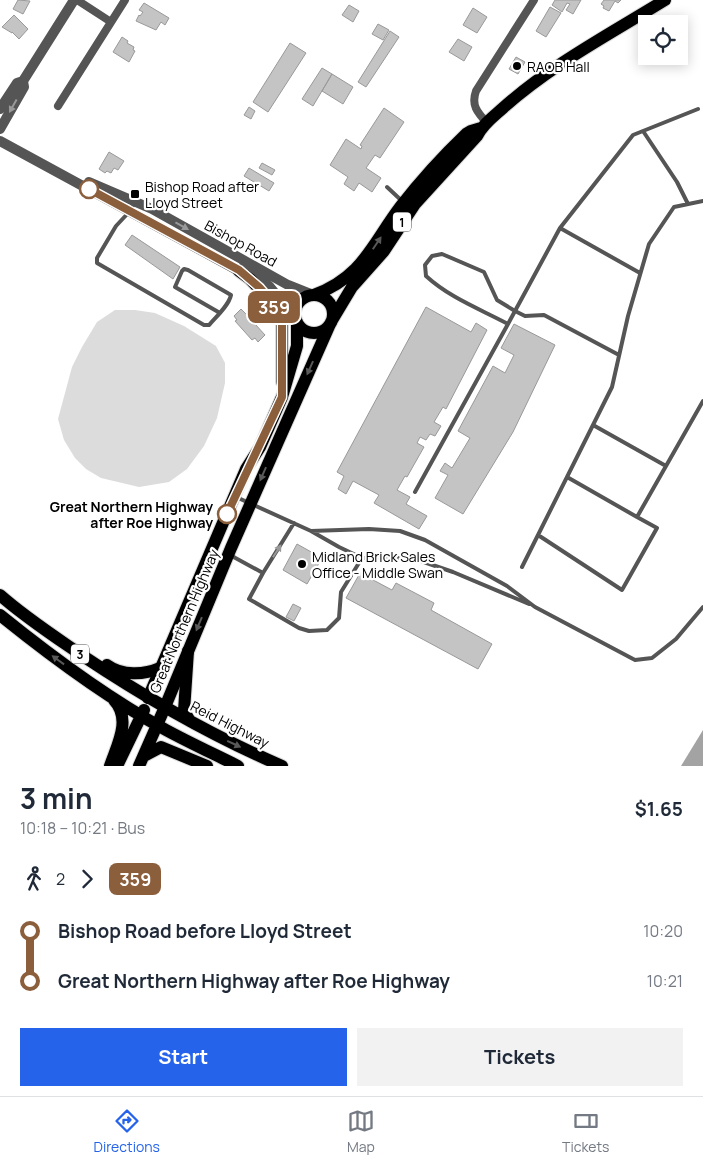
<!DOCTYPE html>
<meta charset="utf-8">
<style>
body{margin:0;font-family:Manrope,sans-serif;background:#f2f2f3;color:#1f2937;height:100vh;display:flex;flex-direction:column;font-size:19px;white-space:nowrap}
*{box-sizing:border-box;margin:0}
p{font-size:16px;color:#747a83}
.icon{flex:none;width:28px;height:28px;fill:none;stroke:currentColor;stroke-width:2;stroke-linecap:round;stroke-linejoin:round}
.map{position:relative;height:766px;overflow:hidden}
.details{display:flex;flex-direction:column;background:#fff;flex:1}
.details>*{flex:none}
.badge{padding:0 10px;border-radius:8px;font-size:18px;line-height:32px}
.controls{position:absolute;left:638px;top:15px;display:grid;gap:10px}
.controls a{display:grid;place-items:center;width:50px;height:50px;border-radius:0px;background:#fff;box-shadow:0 2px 12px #0003;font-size:25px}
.map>.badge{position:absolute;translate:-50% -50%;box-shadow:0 0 0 2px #fff}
.legs{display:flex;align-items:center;gap:8px;height:55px;padding:0 20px;font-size:16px}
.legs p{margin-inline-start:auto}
.overview{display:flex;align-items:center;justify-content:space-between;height:85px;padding:0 20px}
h1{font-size:28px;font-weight:700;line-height:38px}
.cta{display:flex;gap:10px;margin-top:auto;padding:10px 20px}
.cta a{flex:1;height:58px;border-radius:0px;background:#2563eb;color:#fff;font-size:20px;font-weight:700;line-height:58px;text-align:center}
.cta a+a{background:#f2f2f3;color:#1f2937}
ul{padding:0 20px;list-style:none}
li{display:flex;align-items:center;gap:18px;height:50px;font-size:19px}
li i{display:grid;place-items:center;width:8px;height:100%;margin:0 6px;background:currentColor}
li i::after{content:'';width:12px;height:12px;margin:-6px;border:4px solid;border-radius:50%;background:#fff}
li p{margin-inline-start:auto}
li:first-child i{background:linear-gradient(#0000 50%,currentColor 0)}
li:last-child i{background:linear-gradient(currentColor 50%,#0000 0)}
.menu{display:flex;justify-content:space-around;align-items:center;height:70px;border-top:1px solid #e0e1e3;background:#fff;font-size:14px;color:#747a83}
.menu a{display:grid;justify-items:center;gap:2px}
.menu .selected{color:#2563eb}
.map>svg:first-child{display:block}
.green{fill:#dcdcdc}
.water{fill:#a3a3a3}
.building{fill:#c4c4c4;stroke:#999}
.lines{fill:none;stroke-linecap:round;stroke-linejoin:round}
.primary-casing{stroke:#dbdbdb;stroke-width:14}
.trunk-casing{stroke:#dbdbdb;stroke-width:14}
.service{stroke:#555;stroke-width:4}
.minor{stroke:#555;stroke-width:8}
.tertiary{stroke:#555;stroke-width:10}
.primary{stroke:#000;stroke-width:12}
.trunk{stroke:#000;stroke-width:12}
.oneway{fill:#999}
.oneway2{fill:#595959}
.line-1-casing{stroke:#fff;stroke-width:11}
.line-1{stroke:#8b5e3c;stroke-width:8}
.poi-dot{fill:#000;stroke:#fff;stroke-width:2}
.stop-1-dot{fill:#fff;stroke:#8b5e3c;stroke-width:2.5}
.labels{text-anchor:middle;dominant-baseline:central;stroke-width:4.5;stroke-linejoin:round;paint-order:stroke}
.shield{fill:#fff;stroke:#4c4c4c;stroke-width:1}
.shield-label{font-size:12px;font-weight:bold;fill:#000}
.poi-label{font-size:14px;fill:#000;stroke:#fff;text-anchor:start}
.street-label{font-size:14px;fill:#000;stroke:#fff}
.stop-label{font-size:14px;font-weight:bold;fill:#000;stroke:#fff;text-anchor:end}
</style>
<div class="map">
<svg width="703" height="766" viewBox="0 0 703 766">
<rect width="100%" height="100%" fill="#fff"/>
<path class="green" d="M115,310H135L155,313L184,326L216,346L225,363V383L217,418L204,446L187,469L169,482L139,487L101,478L86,469L75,458L64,440L58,419L72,367L82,347L97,322Z"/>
<path class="water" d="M703,730V766H681Z"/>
<path class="building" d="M18,0L30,1L23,14L13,9Z
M555,0H581L573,14L566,10L570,4L567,3L562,12L552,5Z
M604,0H621L618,3L615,1L609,11L603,8L604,6L601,4Z
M144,3L169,18L165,25L161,22L156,30L136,21L139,15L140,16L143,12L139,10Z
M349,5L359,11L353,22L342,15Z
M550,7L561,13L546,37L536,31Z
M473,8L487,17L477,33L463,25Z
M14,15L28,29L19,39L12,32V33L2,27Z
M378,24L389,30L383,40L372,34Z
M390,31L399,37L366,87L358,82Z
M122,37L128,41L127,43L134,47L133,50L135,51L129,62L113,52Z
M458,39L472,47L464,61L449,52Z
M290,43L306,53L268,112L253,102Z
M516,57L525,62L518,74L509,69Z
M322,68L332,74L313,106L302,99Z
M332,74L353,87L343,104L322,91Z
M249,107L255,111L251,119L244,115Z
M384,108L404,122L380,158L375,155L366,168L381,178L372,192L359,183L354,191L344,184L348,177L330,165L346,139L361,149L362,146L360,145Z
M109,152L124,161L118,170L114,168L111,173L107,171L105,173L99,169Z
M262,163L275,170L272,175L259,168Z
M249,168L274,183L269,191L244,176Z
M132,235L180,267L173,279L125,245Z
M426,307L471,332L476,323L487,330L446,409L443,407L434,422L441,426L435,436L430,434L426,440L420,437L417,443L424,447L407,477L405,476L397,490L410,497L406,504L427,516L419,529L374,503L379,495L353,481L346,494L338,489L344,476L337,472Z
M241,309L249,317L251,315L257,322L255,324L265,335L258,342L255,338L252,340L235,321L237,320L234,316Z
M514,324L555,345L513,432L463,514L435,498L448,475L440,471L445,463L452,468L470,438L458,431L493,366L505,373L514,355L501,348Z
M297,544L322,558L307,584L283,570Z
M360,573L392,590L396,583L434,603L431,610L492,644L478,669L346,598Z
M293,604L301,608L294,621L286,617Z"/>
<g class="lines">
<defs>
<path id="primary" d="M239,271L250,279L272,302L282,324V382
M314,295C363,277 372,244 401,206C421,180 443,156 466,134L471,131L481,128
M295 314a19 19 0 1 1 38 0a19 19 0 1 1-38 0Z
M331,322L352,287L384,251L415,204L477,136C483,124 493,117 503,108C551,65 610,34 665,0
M148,698L246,469L260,447L282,397L297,346V322
M165,707L231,548L330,324"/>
<path id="trunk" d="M0,595C26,618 54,636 83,656C146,698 212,736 282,766
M0,615C52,657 107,698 166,730C190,743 214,754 238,766
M188,651L184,711L190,721
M107,665C122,676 144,675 160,668
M144,756L161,747L207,766
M110,766C117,745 132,719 114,700
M117,766L144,710
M139,766L165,707"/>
</defs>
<use href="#primary" class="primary-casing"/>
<use href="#trunk" class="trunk-casing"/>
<path class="service" d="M387,187L402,201
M135,202L130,211L116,226L97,258V263L204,325H209L210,324C217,316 229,305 231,295L188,270L184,269L182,271L175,287L220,313
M688,204L677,182L643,131L698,109
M560,228L633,135L643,131
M619,355L544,315L525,316L515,311L560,228L640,273
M593,425L666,466
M567,477L637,517
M415,492L508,324L515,311L497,300L484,272L442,254L432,256L425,265L426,276C450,298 480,309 508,324
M236,497L311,531L339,547L362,558H412L453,572L529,604
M311,531L369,529L400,531L425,540L507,586L535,607L635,660L652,658L676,639L703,607
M538,535L622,590L657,528L637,517L703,401
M230,555L263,573L294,523
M522,567L612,387L628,316L649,244L674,207L703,201
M263,573L249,599L299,628L309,631L327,630L339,618L341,592L362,558"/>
<path class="minor" d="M77,0L111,22
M58,106L125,0
M487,123C477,112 471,105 476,91L534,0"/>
<path class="tertiary" d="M0,109L17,83L23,81
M0,129L24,87L23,81L74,0
M0,141L239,271L243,267L269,286L295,318
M89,182L152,209L288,285L313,295"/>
<use href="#primary" class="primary"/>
<use href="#trunk" class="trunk"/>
</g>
<defs><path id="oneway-solid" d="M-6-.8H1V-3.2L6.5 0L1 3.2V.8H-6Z" transform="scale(1.25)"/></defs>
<g class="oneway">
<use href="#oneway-solid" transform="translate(13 106) rotate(119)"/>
<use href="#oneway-solid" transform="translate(182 226) rotate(29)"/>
<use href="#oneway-solid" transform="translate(277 551) rotate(-57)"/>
</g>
<g class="oneway2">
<use href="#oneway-solid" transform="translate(377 243) rotate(-56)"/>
<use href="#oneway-solid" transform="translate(310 368) rotate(114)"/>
<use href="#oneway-solid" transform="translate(263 474) rotate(114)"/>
<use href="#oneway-solid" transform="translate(199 624) rotate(113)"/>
<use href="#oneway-solid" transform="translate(58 660) rotate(-144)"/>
<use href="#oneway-solid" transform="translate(234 744) rotate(25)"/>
</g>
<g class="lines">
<defs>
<path id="line-1" d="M89,189L239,270L260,288L272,302L282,324V397L227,514"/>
</defs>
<use href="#line-1" class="line-1-casing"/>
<use href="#line-1" class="line-1"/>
</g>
<g class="poi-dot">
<circle cx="517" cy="66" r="5"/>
<rect x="130" y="189" width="10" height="10" rx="2.5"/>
<circle cx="302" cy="564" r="5"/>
</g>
<g class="stop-1-dot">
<circle cx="89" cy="189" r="9"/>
<circle cx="227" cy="514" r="9"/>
</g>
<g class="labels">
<g class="shield">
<rect x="393" y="212.5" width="18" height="19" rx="4"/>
<rect x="71" y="644.5" width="18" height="19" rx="4"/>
</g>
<g class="shield-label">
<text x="402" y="222">1</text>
<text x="80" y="654">3</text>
</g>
<g class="poi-label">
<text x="527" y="66">RAOB Hall</text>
<text x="145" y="186">Bishop Road after<tspan x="145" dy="16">Lloyd Street</tspan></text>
<text x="312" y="556">Midland Brick Sales<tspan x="312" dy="16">Office - Middle Swan</tspan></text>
</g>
<g class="street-label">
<text transform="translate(241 243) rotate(29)">Bishop Road</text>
<text transform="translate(184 621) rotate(-67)">Great Northern Highway</text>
<text transform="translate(230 724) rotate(27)">Reid Highway</text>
</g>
<g class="stop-label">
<text x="213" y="506">Great Northern Highway<tspan x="213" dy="16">after Roe Highway</tspan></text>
</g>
</g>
</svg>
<div class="controls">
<a><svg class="icon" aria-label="locate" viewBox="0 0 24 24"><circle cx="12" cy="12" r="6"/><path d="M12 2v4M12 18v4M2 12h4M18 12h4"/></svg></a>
</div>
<b class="badge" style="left:274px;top:307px;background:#8b5e3c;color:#fff">359</b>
</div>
<section class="details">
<div class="overview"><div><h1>3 min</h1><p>10:18 – 10:21 · Bus</p></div><b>$1.65</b></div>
<div class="legs"><svg class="icon" aria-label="walk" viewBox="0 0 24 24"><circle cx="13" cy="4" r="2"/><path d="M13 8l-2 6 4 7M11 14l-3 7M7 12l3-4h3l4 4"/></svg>2<svg class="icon" aria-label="forward" viewBox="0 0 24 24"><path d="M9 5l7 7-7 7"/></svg><b class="badge" style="background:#8b5e3c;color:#fff">359</b></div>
<ul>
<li><i style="color:#8b5e3c"></i><b>Bishop Road before Lloyd Street</b><p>10:20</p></li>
<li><i style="color:#8b5e3c"></i><b>Great Northern Highway after Roe Highway</b><p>10:21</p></li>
</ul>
<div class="cta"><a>Start</a><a>Tickets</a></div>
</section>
<nav class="menu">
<a class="selected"><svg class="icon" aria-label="directions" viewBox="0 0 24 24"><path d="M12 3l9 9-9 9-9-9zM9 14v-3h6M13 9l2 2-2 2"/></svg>Directions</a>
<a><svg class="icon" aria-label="map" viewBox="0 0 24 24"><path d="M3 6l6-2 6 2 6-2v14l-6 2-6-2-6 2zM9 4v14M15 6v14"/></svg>Map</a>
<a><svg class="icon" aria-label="tickets" viewBox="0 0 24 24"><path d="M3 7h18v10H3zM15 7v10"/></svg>Tickets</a>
</nav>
